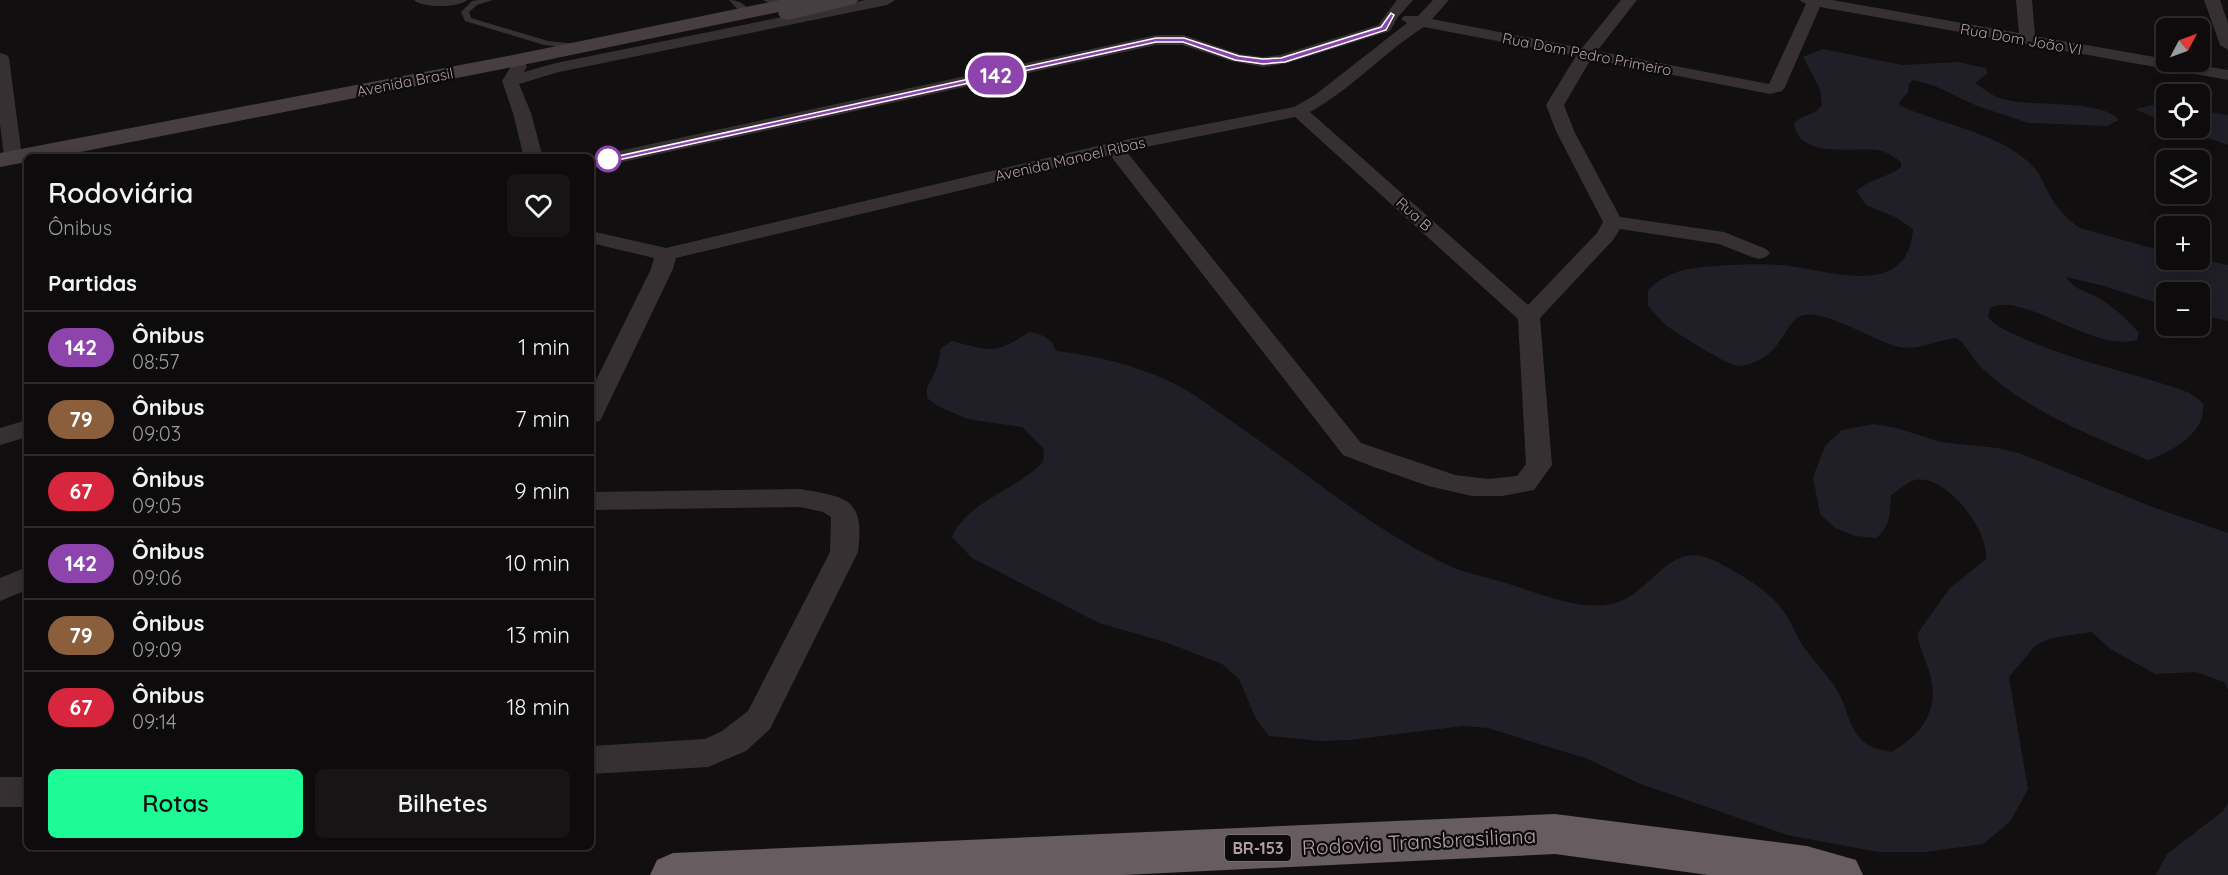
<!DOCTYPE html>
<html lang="pt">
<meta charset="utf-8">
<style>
body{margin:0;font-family:Quicksand,sans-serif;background:#161414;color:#f1f3f6;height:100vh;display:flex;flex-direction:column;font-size:22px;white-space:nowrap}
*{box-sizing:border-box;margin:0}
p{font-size:20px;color:#9a9b9d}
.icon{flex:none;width:33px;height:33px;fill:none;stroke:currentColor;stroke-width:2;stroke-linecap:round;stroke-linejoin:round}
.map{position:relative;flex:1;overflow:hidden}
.side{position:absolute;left:24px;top:154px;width:570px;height:696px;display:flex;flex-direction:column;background:#0d0b0b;border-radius:9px;box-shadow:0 3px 15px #0003,0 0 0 2px #2d2b2c}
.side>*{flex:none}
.badge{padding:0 12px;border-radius:20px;font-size:21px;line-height:39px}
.needle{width:39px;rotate:49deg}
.tools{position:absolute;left:2156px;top:18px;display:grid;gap:12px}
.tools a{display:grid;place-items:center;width:54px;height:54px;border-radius:9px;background:#0d0b0b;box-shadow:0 3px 15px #0003,0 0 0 2px #2d2b2c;font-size:30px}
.map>.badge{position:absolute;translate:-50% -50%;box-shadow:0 0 0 3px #fff}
h2{padding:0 24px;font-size:22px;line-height:54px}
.round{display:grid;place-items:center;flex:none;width:63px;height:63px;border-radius:9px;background:#161414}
.summary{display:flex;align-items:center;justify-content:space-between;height:102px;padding:0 24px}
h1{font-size:28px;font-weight:600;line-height:45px}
.cta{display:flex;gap:12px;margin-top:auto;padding:12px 24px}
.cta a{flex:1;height:69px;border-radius:9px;background:#1cfb95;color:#111;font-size:24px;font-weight:600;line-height:69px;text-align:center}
.cta a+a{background:#161414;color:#f1f3f6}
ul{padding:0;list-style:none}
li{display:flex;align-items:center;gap:18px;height:72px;padding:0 24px;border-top:2px solid #2d2b2c}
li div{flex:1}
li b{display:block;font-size:22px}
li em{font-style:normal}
li .badge{min-width:66px;font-weight:700;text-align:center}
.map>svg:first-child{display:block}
.green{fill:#201f28}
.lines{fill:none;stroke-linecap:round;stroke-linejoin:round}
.lane{fill:#363032;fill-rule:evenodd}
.street{fill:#363032;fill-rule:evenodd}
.secondary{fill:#463e41;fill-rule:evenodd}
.highway{fill:#675c60;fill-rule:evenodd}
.line{fill:#8e44ad;stroke:#fff;stroke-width:1.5}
.stop-dot{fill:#fff;stroke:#8e44ad;stroke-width:3}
.labels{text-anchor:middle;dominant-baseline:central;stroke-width:4.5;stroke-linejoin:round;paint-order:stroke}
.far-street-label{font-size:15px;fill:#b29fa8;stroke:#0c0a0a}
.shield{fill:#0c0a0a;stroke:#807279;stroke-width:1.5}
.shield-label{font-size:16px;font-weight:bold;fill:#b29fa8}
.near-street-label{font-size:21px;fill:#b29fa8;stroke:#0c0a0a}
</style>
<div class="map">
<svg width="2228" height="875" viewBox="0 0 2228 875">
<rect width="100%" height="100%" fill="#110f0f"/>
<path class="green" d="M1823,49L1902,65L1958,62L1985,68L1988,73L1975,83C1984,89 1992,96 2003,99C2032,108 2100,98 2119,120L2107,126L2029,123L1977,106L1935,86L1913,80L1909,83L1908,93L1900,101L1899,105C1939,124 2007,134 2036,170C2041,175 2043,184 2047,190C2055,206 2065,218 2080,228L2166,252V260L2199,259L2228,265V321L2199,315V292H2166V306L2104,286L2066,277C2074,290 2090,292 2102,300C2116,309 2128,320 2139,333L2137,340C2093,353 2022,290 1990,308L1988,317C1998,329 2012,333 2027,340C2080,363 2137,373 2190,393L2203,403C2207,433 2172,451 2148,460C2092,436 2029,412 1983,369C1973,360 1969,348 1957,338C1937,339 1920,351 1899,347C1874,341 1827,310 1804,315C1792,317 1785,335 1777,345C1768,356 1753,366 1738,366C1727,365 1678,334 1667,326C1660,320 1654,312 1648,306V290C1658,280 1671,273 1684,270C1707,265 1758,263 1781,265C1827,269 1908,302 1913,229L1895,217L1866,205L1856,191C1872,178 1887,178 1901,167V162C1893,156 1886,151 1876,150C1850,147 1800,159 1794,124C1801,114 1815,116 1822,105L1820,89L1803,57Z
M2161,103L2166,104V123L2135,109Z
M2199,110L2228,115V145L2179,128H2199Z
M1029,332C1044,335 1051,337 1056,351C1094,355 1134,365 1169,381C1193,392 1215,410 1237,425C1308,473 1375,533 1454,568C1469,574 1487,577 1502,582C1534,591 1573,609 1606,605C1653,599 1666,536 1715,561C1737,572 1762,586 1778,604C1789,616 1793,629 1801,643C1812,660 1828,674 1838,692C1848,709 1849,732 1867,744C1873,749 1884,750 1891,752C1917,738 1937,715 1932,684C1930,667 1920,651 1917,634L1950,588L1986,559C1989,531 1947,474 1915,480C1907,482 1898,491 1891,495C1890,513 1891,526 1876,538L1855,536L1835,528L1820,514L1813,477L1825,446L1842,430L1874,424L1897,428L1940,442L1997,448L2019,453L2155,508L2228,533V690L2224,682L2196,672L2155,674L2109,648L2092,632L2052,638L2036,645L2009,677L2028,789L2010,822L1983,844L1925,852H1878L1787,835L1638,783L1588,759L1488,728L1463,726L1349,740L1321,741L1269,736L1256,719L1239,679L1222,664L1165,642L1099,623L972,558L952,537C968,500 1016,491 1043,462L1044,449L1022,427L967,419L938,406L927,398V388L937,368L941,348L952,341C991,351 994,355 1029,332Z
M2228,803V875H2156L2167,854L2223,811Z"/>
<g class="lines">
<path class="lane" d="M479,0H493L477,5L469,12L471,18L548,41L576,44L580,46L576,48L544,45L465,21L461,12L472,1Z
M729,0C738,0 749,5 749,15H743Z"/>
<path class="street" d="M414,0H467C459,8 422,8 414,0Z
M763,0H786L808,12L865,0H895L887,5L559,72L519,84L531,113L543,158H524L513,113L502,81L513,63H525L527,67L524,72L556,63L792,15Z
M1397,0H1413L1398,17L1390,31L1288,63L1263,67L1231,61L1182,45H1156L591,169V157L1156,35H1184L1240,54L1263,57L1280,55L1378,25Z
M1433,0H1449L1432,19L1582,48L1621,0H1637L1597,51L1769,84L1806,4L1799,0H1832L2019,33L2016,0H2032L2035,36L2166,59V62H2180L2228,70V80L1820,7L1785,87L1782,91L1770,94L1591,59L1564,105L1574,131L1620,217L1724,232L1766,249L1770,253L1766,257L1759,259L1752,257L1719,244L1620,229L1613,240L1540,318L1552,465L1534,490L1502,496H1472L1428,486L1374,467L1343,455L1110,155L676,258L673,269L603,415L600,421L591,423V390L651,269L654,258L591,243V231L666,248L1114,142L1294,107L1315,95L1407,23L1401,19L1404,16H1418ZM1424,27L1576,56L1546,105L1556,131L1603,222L1597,233L1528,305L1310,112C1352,89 1384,52 1424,27ZM1295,117L1518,319L1526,464L1517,476L1488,479L1455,475L1361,443L1126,151Z
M2204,0H2220L2228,23V50L2220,45Z
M0,53L7,55L9,58L22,157L20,161H6L4,157L0,124Z
M27,420V437L0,445V428Z
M800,489C847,497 865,498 858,552L770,729L746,751L708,767L591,774V746L705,739L722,731L748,711L830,552L831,517L823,512L800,507L591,510V492Z
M27,567V590L0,601V578Z
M0,777H27V807H0Z"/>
<path class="secondary" d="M780,0H858L855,4L788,20L781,18L778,14L779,12L518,66L50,158H27V162L0,167V153L518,54Z"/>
<path class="highway" d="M1555,814L1807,846L1856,860L1863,875H1708L1555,854L1124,875H650L657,860L673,853Z"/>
</g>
<path class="line" d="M1391,13L1394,15L1386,30L1285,62L1263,64L1235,60L1183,42H1156L591,166L587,163L1156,38H1184L1239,56L1263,59L1281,58L1381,27Z"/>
<circle class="stop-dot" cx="608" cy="159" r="12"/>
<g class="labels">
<g class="far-street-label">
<text transform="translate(2021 39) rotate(10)">Rua Dom João VI</text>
<text transform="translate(1587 54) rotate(11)">Rua Dom Pedro Primeiro</text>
<text transform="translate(405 82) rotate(-11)">Avenida Brasil</text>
<text transform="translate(1070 159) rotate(-13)">Avenida Manoel Ribas</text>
<text transform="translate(1414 214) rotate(42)">Rua B</text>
</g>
<rect class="shield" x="1225" y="835" width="66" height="26" rx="4.5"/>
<g class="shield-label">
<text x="1258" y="848">BR-153</text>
</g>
<g class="near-street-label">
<text transform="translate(1419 841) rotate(-3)">Rodovia Transbrasiliana</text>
</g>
</g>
</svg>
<div class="tools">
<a><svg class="needle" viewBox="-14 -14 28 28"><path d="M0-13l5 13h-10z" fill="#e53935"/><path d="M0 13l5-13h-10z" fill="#9a9b9d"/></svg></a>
<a><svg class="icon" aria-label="locate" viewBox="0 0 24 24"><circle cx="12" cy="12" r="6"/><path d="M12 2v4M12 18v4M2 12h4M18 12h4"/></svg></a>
<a><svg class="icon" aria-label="layers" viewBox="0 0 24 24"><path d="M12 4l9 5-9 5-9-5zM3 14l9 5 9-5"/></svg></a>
<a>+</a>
<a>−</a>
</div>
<b class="badge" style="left:996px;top:75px;background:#8e44ad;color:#fff">142</b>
<section class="side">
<div class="summary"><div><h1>Rodoviária</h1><p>Ônibus</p></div><a class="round"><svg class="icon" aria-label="heart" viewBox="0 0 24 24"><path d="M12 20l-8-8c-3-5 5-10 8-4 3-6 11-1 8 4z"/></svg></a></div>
<h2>Partidas</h2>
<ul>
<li><span class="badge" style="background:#8e44ad;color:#fff">142</span><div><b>Ônibus</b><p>08:57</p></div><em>1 min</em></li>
<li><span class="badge" style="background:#8b5e3c;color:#fff">79</span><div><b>Ônibus</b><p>09:03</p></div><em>7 min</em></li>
<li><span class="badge" style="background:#d7263d;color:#fff">67</span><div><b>Ônibus</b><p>09:05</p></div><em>9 min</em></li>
<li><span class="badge" style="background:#8e44ad;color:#fff">142</span><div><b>Ônibus</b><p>09:06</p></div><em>10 min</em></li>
<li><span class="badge" style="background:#8b5e3c;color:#fff">79</span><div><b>Ônibus</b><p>09:09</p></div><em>13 min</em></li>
<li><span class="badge" style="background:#d7263d;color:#fff">67</span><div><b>Ônibus</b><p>09:14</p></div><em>18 min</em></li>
</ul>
<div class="cta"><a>Rotas</a><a>Bilhetes</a></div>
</section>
</div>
